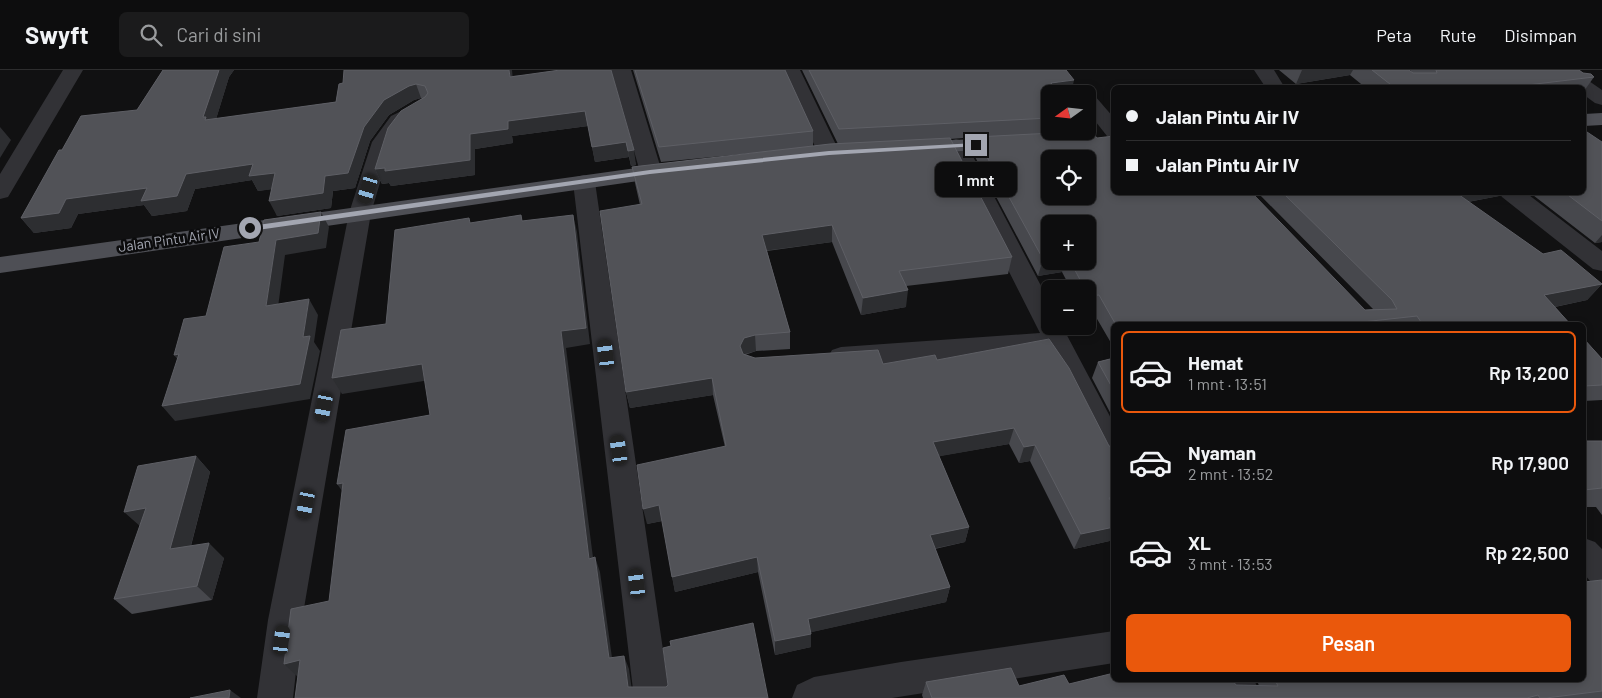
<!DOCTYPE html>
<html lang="id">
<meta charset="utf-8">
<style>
:root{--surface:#0d0d0e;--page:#1b1b1c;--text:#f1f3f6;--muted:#9a9c9e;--line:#2d2d2e;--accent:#ea580c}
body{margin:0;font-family:Barlow,sans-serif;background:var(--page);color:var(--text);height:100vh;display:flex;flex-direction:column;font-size:19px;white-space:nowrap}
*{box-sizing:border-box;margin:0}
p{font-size:16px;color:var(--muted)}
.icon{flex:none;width:28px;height:28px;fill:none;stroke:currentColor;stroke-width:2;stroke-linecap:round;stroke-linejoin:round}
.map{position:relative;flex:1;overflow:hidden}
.sheet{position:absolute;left:1111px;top:252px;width:475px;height:360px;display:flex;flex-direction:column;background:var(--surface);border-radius:8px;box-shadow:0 2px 8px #0003,0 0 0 1px var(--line)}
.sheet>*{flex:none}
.banner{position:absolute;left:1111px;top:15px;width:475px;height:110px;border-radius:8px;box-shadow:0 2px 8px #0003,0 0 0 1px var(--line);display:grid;align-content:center;height:110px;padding:0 15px;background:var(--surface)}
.needle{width:32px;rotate:255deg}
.tools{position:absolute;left:1041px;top:15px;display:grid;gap:10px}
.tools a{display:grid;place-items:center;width:55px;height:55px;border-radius:8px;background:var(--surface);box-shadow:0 2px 8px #0003,0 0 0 1px var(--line);font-size:25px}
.end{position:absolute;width:22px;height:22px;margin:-11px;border:6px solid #a3a6b1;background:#111;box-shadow:0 0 0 2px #111}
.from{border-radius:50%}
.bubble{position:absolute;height:35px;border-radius:8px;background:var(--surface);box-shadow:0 2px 8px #0003,0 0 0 1px var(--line);font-size:16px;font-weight:600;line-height:35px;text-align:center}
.car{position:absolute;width:15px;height:30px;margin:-15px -8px;border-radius:6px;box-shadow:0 0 4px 1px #0007;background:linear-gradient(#222 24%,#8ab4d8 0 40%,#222 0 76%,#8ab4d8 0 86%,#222 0)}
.banner b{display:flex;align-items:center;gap:18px;height:48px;font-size:19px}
.banner b+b{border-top:1px solid var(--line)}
.banner i{width:12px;height:12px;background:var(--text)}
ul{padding:9px 0 0;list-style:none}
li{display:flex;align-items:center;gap:15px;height:82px;margin:0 10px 8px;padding:0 5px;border:2px solid transparent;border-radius:8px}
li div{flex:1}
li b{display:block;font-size:19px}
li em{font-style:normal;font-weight:600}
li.active{border-color:var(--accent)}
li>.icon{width:45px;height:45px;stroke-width:1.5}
.primary-button{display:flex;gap:10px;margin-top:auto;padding:10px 15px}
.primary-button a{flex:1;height:58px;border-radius:8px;background:var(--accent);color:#fff;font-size:20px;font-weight:600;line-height:58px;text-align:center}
header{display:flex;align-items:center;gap:30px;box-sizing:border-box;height:70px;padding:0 25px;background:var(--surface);border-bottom:1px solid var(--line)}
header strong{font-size:24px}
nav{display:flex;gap:28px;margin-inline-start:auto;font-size:18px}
.search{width:350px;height:45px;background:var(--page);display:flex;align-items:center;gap:12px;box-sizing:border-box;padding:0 18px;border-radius:8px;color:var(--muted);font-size:19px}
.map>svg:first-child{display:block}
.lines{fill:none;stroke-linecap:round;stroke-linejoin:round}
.minor{fill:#323236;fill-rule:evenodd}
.major{fill:#4e4f55;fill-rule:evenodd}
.wall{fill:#47484d;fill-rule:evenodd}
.shaded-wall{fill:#2d2e31}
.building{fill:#515257;stroke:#5e5f65;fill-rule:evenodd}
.route{fill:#a3a6b1}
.labels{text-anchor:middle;stroke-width:5;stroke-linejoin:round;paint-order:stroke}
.street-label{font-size:14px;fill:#a3a6b1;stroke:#0c0c0d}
</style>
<header>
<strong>Swyft</strong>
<div class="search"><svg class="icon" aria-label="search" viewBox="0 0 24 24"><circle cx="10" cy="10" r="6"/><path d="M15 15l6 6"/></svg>Cari di sini</div>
<nav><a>Peta</a><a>Rute</a><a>Disimpan</a></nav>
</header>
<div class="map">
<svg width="1602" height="628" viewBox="0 0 1602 628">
<rect width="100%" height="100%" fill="#111112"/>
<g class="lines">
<!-- minor -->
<path class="minor" d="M63,0H83L11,122L8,127L0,129V104Z
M611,0H631L662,102L659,107L651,109L643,107L640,102Z
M780,0H800L840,83L837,88L829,89L821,88L818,83Z
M1254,0H1274L1285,18H1266Z
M1550,0H1573L1602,20V35L1595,33L1584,25V18H1573Z
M1088,24L1095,26L1114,48V68L1107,66L1088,42Z
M410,37L417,39L420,43L417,47L405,54L392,72L371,143L302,550L293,628H257L268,550L349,143L372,72L391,46Z
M956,69L963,71L967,75L1050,233V256H1062L1114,354V395L1104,391L1049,282L841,297L832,294L828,287L832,280L841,277L1040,263L945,75L949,71Z
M584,105L592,107L595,112L670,628H634L573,112L576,107Z
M1499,122H1525L1602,181V201L1593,199L1502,127Z
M1584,468L1595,472L1602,479V516L1590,511L1584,504Z
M1114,561V593L892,628H792L797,615L814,607L901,592Z
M1216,610H1254L1263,628H1225Z"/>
<!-- major -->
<path class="major" d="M1602,43V55L1584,56V44Z
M1013,67L1020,69L1023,73L1020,77L916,84L909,82L905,78L909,74L916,72Z
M672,93L680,95L683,100L680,105L0,203V187Z"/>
</g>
<!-- wall -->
<path class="wall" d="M163,0H234L229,7L216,49L336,32L339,14L512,6L611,0L636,95L631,96L629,87L595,92L588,56L512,66L513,73L475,79V105L391,116L389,113L382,114L375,99L422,28H421L414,30L389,45L370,71L355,118L333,121L331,138L277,146L271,119L258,121L252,110L195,119L187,141L152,146L144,135L78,144L71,158L34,163L21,148L62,80L137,40Z
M633,0H785L813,61V76L838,74L802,0H1066L1050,24V61H1075L1097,68L1365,240L1373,239L1257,122H1502L1499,126L1468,132L1543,184L1602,214L1587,230L1555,237L1571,255H1114V278L1093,242L1088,243V219H1071L1062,202L1038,206L973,83L976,67L950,69L1012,187L1008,204L906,216V237L861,245L832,172L767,181L790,262V279L756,281L745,285L755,288L883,294L937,290L1114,378V470L1074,479L1030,391L1019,393L1009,374L939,386L969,457L965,472L935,479L950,517L946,532L811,562V577L775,585L758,502L675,522L662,451L647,454L725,377L713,325L630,338L626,322L640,135L635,113L632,97L775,81L661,92ZM1088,154V191H1050Z
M1279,0H1409L1413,3L1410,0H1579L1583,3L1594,7L1584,21V18H1366L1350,5L1296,14Z
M1602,72V172L1595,173L1529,122H1584Z
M1584,269L1602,289V330L1584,331Z
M1114,288V350L1092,308L1098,292Z
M1584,371H1602V445L1596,437H1586L1584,434Z
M196,386L210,402L191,476L224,488L212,530L132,544L114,529Z
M1602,510V628H923L922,625L926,612L1019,616L1069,614L1259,616L1258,613L1261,610H1584Z"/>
<!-- shaded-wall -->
<path class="shaded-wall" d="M219,0H234L229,7L213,59V65L203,47Z
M509,0H512L514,21L510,7Z
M1302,0H1353L1350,5L1296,14Z
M1074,10L1071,24H1050L1051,13Z
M416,14L421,28L414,30L389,45L370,71L355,118L333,121L331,138L277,146L269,131L325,106L384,30L409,16Z
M585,41L588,56L512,66L513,73L475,79V105L391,116L389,113L382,114L375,99L470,64L508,51Z
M0,57L11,70L0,88Z
M626,72L629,87L595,92L592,77Z
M634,80L636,95L631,96L628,81Z
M253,94L275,103L283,118L258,121L252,110L195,119L187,141L152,146L144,135L78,144L71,158L34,163L21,148L66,129L147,118L186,104Z
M1451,122H1502L1499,126L1441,137Z
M321,142L329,157L326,178L285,185L276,252L266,236L276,170Z
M573,145L577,162L590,274L566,278L595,503L589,489L561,261Z
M832,155V172L763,181L762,165Z
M1602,165V172L1595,173Z
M1050,188V191H1066L1062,202L1038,206L1043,189Z
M1602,214L1587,230L1530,242L1544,225Z
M908,220L906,237L861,245L863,228Z
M309,229L318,245L314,272L320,281L310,329L175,351L162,336L303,267Z
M755,265L756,281L745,284L741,292L740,276L744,268Z
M179,284L186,300L174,285Z
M422,294L430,310L342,324L332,308Z
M712,308L713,325L630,338L626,322Z
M1014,358L1009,374L930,388L933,372Z
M1035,375L1030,391L1019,393L1024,377Z
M196,386L210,402L186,494L170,479Z
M343,413L348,429L337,414Z
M1114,427V441L1109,428Z
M659,435L662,451L647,454L643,439Z
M146,438L141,457L124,442Z
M969,457L965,472L927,480L930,465Z
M1114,457V470L1074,479L1081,464Z
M209,473L224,488L212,530L197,516Z
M595,487L600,502L614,602L609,588Z
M757,487L758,502L675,522L672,507Z
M950,517L946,532L808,563V549Z
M811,564V577L775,585V571Z
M624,586L629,599L633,628L628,617Z
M300,590L298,607L284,594Z
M230,620L241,628H229Z"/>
<!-- building -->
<path class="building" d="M163,0H219L203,47H206L205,50L336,32L339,14L343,13L344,0H509L510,7L560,0H611L634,80L628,81L626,72L592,77L585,41L508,51V59L470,64V90L385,101V98L375,99L388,58L401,41L425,27L428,23L425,16L416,14L409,16L384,30L364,57L348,103L325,106L323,123L269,131L275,103L249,106L253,94L186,104L177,126L141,131L147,118L66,129L59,143L21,148L59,80H62L81,46L137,40Z
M635,0H785L813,61L659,77Z
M809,0H1066L1074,10L1051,13L1060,24H1050V48L839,59Z
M1372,0H1409L1413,3H1437L1436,0H1579L1583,3L1591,4L1594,7L1519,16L1522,18H1395Z
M1584,60L1602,72V151L1564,122H1584Z
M1091,61L1097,68L1114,66V122H1251L1365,240L1397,239L1392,230L1282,122H1455L1543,184L1561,180L1602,214L1544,225L1571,255H1423L1417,246L1335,255H1116L1099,225L1089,226L1088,223V219H1085L1070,191H1088V154H1050V188L1043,189L976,67ZM1050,89H1088V126H1050Z
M950,68L1012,187L899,201L908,220L863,228L832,155L762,165L790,262L755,265L744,268L740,276L743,284L755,288L878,280L883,294L935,285L937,290L1049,269L1069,298L1109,376L1114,378V401L1110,402L1114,408V427L1109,428L1114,436V457L1081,464L1035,375L1024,377L1014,358L933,372L969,457L930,465L950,517L808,549L811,564L775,571L757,487L672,507L659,435L643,439L637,395L726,376L712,308L626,322L600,141L642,134L632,97L830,74Z
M321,142L318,163L276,170L266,236L309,229L303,267L310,266L300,314L162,336L179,284L174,285L184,249L206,246L224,177L259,172L264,150Z
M521,145L522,151L573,145L586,258L561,261L589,489L595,487L609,588L624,586L628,617H666L668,615L663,578L671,576L670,571L753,553L768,628H295L300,590L284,594L291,539L329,531L343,413L337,414L346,360L430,345L422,294L332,308L341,260L386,254L395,160L469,148L470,153Z
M1584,269L1602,289V315L1584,316Z
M1114,288V321L1098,292Z
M1584,371H1602V418L1584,420V395H1586L1584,393Z
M196,386L170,479L209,473L197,516L114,529L146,438L124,442L138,396Z
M1602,510V621L1546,628H1540L1538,625L1527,628H932L926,612L1011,598L1019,616L1064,605L1069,614L1114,603V610H1231V611H1233L1236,615L1278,616L1275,610H1584V512Z
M230,620L229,628H190Z"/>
<!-- route -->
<path class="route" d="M976,73L978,76L829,85L650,104L250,161L246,158L250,156L650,100L829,81Z"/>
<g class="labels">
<!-- street labels -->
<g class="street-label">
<text transform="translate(169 170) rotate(-8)" y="5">Jalan Pintu Air IV</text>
</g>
</g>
</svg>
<div class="tools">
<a><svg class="needle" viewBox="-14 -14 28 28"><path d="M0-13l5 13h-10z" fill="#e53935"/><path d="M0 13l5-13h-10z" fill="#9a9c9e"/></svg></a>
<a><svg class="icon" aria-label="locate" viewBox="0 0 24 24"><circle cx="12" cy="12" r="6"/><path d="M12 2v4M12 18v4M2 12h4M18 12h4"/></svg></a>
<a>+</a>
<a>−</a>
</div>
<i class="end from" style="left:250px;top:158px"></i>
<i class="end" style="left:976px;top:75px"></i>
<div class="bubble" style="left:935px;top:92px;width:82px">1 mnt</div>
<i class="car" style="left:368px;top:119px;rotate:197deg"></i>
<i class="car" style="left:606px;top:284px;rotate:353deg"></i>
<i class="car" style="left:324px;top:337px;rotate:191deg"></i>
<i class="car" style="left:619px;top:380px;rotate:352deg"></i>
<i class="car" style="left:306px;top:434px;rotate:191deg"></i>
<i class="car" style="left:637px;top:513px;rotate:353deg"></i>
<i class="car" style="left:282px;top:570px;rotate:7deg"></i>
<div class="banner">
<b><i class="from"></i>Jalan Pintu Air IV</b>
<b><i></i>Jalan Pintu Air IV</b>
</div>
<section class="sheet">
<ul>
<li class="active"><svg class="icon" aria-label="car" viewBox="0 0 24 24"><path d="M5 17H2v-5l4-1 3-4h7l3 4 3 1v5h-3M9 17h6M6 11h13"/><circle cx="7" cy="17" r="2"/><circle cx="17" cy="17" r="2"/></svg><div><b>Hemat</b><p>1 mnt · 13:51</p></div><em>Rp 13,200</em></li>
<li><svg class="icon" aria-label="car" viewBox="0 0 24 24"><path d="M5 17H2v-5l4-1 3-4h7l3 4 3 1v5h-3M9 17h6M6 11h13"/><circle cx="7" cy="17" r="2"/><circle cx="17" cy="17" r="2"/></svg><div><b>Nyaman</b><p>2 mnt · 13:52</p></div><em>Rp 17,900</em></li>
<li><svg class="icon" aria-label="car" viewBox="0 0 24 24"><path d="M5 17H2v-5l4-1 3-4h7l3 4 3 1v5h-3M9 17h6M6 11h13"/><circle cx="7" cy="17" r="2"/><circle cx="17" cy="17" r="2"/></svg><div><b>XL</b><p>3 mnt · 13:53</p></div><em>Rp 22,500</em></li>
</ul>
<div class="primary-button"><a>Pesan</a></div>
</section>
</div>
